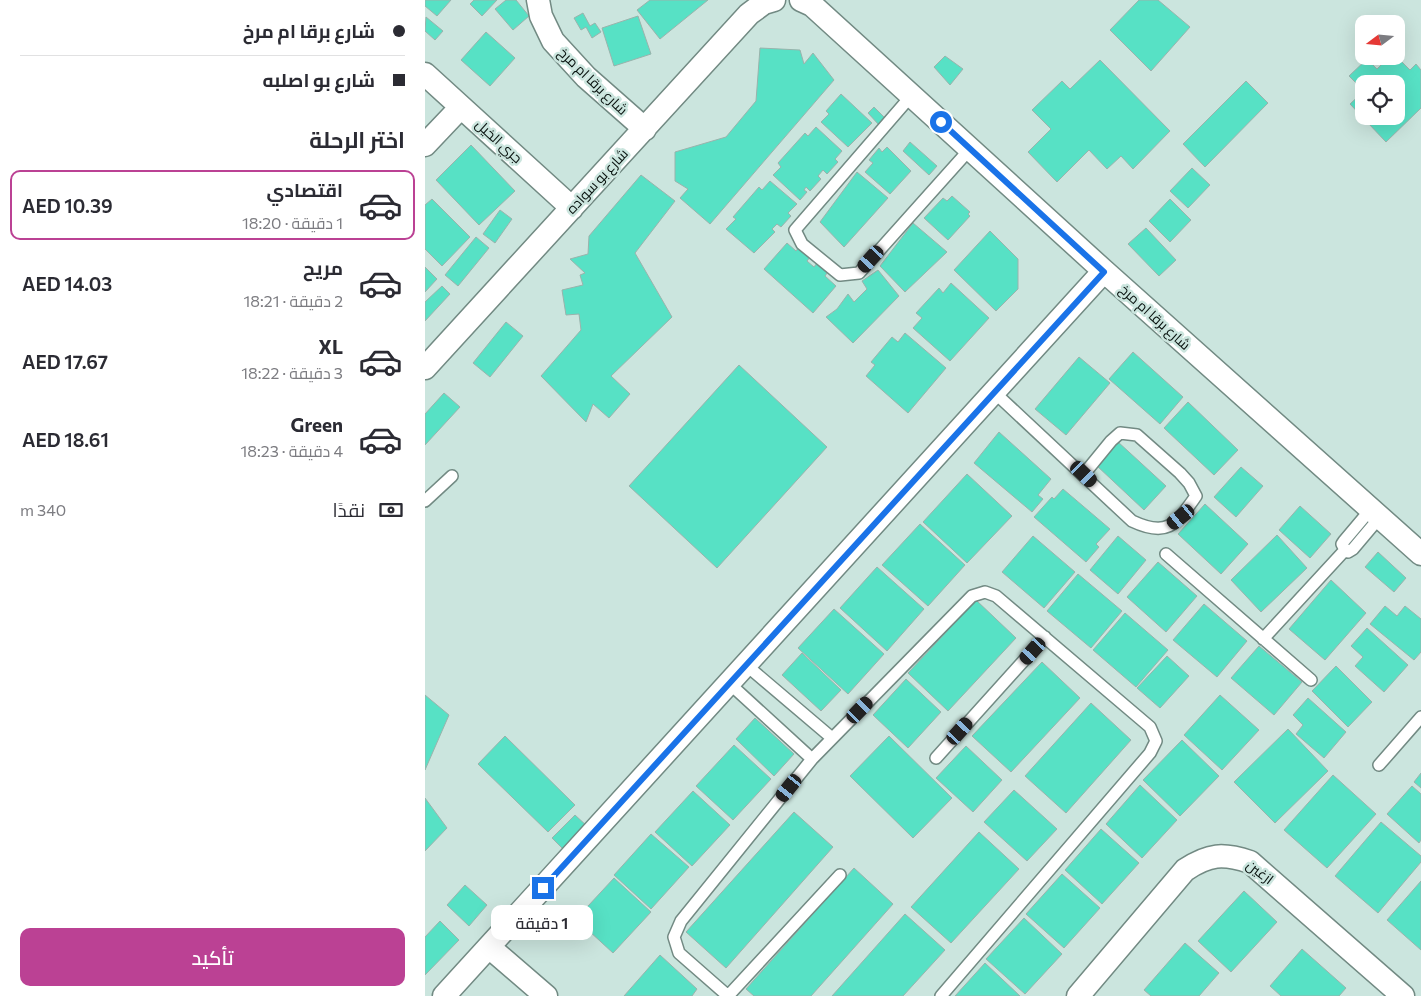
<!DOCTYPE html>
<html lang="ar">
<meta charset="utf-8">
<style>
:root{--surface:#fff;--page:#f7f7f7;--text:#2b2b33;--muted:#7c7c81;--line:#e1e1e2;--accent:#bb4194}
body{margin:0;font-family:Commissioner,Cairo,sans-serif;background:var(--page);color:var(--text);direction:rtl;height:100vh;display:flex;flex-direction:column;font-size:19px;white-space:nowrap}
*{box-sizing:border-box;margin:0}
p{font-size:16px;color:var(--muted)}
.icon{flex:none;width:28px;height:28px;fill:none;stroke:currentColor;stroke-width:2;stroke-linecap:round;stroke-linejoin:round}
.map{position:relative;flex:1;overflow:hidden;direction:ltr}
.sheet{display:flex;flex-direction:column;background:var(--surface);width:425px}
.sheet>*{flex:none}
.guide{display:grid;align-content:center;height:110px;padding:0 20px;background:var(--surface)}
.needle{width:32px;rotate:254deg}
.buttons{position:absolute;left:930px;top:15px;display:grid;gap:10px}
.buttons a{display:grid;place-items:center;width:50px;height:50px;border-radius:10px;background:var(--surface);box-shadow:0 5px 20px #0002;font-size:25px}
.end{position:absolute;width:22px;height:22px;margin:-11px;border:6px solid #1a73e8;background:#fff;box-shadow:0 0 0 2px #fff}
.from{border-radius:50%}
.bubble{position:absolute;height:35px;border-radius:10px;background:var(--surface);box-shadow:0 5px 20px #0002;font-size:16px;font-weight:600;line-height:35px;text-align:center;direction:rtl}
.car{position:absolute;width:15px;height:30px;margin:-15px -8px;border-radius:6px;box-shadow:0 0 4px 1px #0007;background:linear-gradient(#222 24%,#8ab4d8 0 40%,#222 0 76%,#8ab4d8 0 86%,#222 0)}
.guide b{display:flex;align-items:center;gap:18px;height:48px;font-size:19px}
.guide b+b{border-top:1px solid var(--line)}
.guide i{width:12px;height:12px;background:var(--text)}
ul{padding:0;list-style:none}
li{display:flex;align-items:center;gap:15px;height:70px;margin:0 10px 8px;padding:0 10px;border:2px solid transparent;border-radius:10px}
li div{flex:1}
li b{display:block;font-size:19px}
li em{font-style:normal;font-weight:600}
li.selected{border-color:var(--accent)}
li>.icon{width:45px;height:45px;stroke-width:1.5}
h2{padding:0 20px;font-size:22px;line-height:60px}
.pay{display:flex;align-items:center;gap:12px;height:55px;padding:0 20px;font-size:19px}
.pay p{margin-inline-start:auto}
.primary-button{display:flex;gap:10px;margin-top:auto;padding:10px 20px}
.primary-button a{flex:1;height:58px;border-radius:10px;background:var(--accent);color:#fff;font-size:20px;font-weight:600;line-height:58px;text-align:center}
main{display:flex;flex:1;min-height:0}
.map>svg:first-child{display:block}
.building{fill:#57e1c5;stroke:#9ab3ac}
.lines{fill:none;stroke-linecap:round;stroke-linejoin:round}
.lane-casing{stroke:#728a83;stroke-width:14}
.street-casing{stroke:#728a83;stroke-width:25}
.lane{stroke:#fff;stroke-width:11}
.street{stroke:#fff;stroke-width:22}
.route{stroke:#1a73e8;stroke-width:6}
.labels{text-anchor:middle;stroke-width:5;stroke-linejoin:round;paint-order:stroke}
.street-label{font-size:14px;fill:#060f0c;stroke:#cbe5de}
</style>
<main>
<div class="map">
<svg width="996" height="996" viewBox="0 0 996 996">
<rect width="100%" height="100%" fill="#cbe5de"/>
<!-- building -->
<path class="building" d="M0,0H26L12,16L0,6Z
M49,0H72L57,16L45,4Z
M81,0H91L104,16L88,30L70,9Z
M225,0H283L235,39L212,10Z
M714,0H733L765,27L726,71L685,30Z
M158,13L165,26L170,23L176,32L167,38L161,27L156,30L149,18Z
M213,16L226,54L189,66L177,28Z
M1,17L18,31L10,40L0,31Z
M61,32L90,58L65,86L36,60Z
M335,48L375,50L379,64L388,53L409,80L285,224L255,198L263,189L250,181V152L301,137L331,101Z
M520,56L538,69L525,85L509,67Z
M965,56H971L985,70L991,64L996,70V108L961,142L925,104L939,91V116H971V84H939V91L924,76L942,59L952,69Z
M675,60L745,131L708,169L696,156L682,169L664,150L632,182L603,152L626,129L607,110L637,81L645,89Z
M821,81L843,103L780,167L758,144Z
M416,94L447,123L423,147L396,122L404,114L401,111Z
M449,107L461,119L454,125L443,113Z
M391,127L417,151L410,159L413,162L402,174L398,170L393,176L396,179L385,191L381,187L379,190L382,192L375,200L348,175L356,167L353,163L380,133L383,136Z
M485,142L512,166L504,175L478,151Z
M46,145L90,191L54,225L11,180Z
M462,147L486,171L465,194L440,172L448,163L444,160L454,148L457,152Z
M767,168L785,185L763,208L745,191Z
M432,172L463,198L419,247L395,222Z
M216,175L250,201L210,253L247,317L186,376L205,394L184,418L168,404L161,422L116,376L156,330L154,314L141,315L137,290L158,285L155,275L160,273L145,259L163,254L164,236Z
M345,181L372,204L363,213L366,216L356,227L352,224L347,229L350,232L329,253L301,229L311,219L308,217L334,187L337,190Z
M527,196L545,212L543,214L545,216L523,240L499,218L518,198L522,201Z
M7,199L45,237L17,266L0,249V205Z
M745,199L766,220L745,242L724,221Z
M75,210L87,219L70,243L58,234Z
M488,223L522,252L480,292L455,266Z
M721,228L751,260L734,276L703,244Z
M565,231L593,259V289L571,311L529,270Z
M51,237L64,248L33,286L20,275Z
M362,243L371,251L374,247L385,257L382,261L389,267L392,263L402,273L400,276L411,286L388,313L339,269Z
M0,267L12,279L0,292Z
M453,270L474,296L428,343L401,317L412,309L423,294L429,302L442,289L437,281Z
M526,283L564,318L525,361L488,328L497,318L491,313L514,288L518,293Z
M17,286L25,294L0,321V302Z
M81,322L98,336L65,377L48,363Z
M480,333L521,368L483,413L441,376L450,365L446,362L467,337L473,342Z
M708,352L758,397L735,424L684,379Z
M654,357L685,383L641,435L610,409Z
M314,365L402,447L292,568L204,486Z
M19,393L35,407L0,445V414Z
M763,402L813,450L789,475L739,428Z
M574,432L626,479L613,495L618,499L607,512L549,463Z
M692,441L741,486L719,510L671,465Z
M816,467L838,486L811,517L789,497Z
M542,474L587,516L542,563L498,522Z
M638,489L685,529L671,544L674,547L661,562L609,517L627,497L629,499Z
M780,504L823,544L796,574L753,534Z
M875,506L906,534L885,558L854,530Z
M495,524L540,565L503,606L457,565Z
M852,535L882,568L836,612L806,580Z
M608,536L650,572L619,608L577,572Z
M693,536L721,560L693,594L665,570Z
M953,552L981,578L969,592L940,567Z
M733,562L772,596L741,632L702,597Z
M452,567L499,609L462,651L415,608Z
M653,574L697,611L666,648L622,611Z
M906,580L941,613L900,660L864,629Z
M551,600L591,638L523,711L483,673Z
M779,604L822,641L792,677L748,640Z
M960,606L972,616L980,606L996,619V652L989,660L945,624Z
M409,609L459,654L423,694L373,648Z
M700,613L743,650L711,687L668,650Z
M942,628L983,665L959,692L930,666L938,657L926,646Z
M834,646L877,682L849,715L806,678Z
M377,653L416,690L396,711L357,675Z
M742,656L764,676L735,708L712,688Z
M617,662L655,698L586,772L547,736Z
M911,666L947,702L923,727L887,691Z
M481,679L516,712L483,748L448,715Z
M0,695L24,715L0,770Z
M795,695L834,730L797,770L759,735Z
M883,698L921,732L899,758L871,734L878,725L868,715Z
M666,703L706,740L641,813L600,776Z
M330,718L369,754L349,776L311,739Z
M863,729L903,771L850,823L809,782Z
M80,736L150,805L123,832L53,764Z
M464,736L527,798L488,838L425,776Z
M757,740L794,776L755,816L718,780Z
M309,745L346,779L308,820L271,786Z
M541,746L577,780L548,812L511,778Z
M996,773V788L989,782Z
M908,775L951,814L902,868L859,830Z
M715,785L752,820L717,858L681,824Z
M987,786L996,794V840L994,843L962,814Z
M589,790L632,829L602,861L559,822Z
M268,791L305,825L267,866L230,832Z
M0,798L22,828L0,851Z
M369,812L408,847L301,968L261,932Z
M150,815L163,827L139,850L127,838Z
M956,822L996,856V862L953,913L910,876Z
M676,829L714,863L677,904L640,870Z
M554,832L594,869L526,943L486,907Z
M226,834L264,867L226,909L189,875Z
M429,868L468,904L386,996H329L321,989Z
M637,874L675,908L639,948L601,914Z
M189,878L226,912L188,953L151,919Z
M996,881V950L962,920Z
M40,885L62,905L44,926L22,905Z
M819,891L852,922L806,972L773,941Z
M480,914L520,950L478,996H407Z
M599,918L637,954L600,994L561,959Z
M15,921L34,940L0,975V937Z
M760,943L794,973L774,996H726L719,990Z
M877,949L921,988L914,996H856L845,986Z
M235,955L272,989L267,996H199Z
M560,963L595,996H530Z"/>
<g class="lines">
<!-- lane casing -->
<g class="lane-casing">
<path id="lane" d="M486,96L370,230L377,244L415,275L434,273L545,149
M569,392L707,521C743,538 751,524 771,496L764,483L755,473L712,435L695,433L686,441L659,474
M0,501L27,476
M920,550L917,544L919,541L946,509
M741,554L886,680
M838,639L920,550L923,552L928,549L955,517
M321,665L407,738
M305,684L387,759
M511,758L620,637
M954,765L996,717
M415,875L303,996L254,953L249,937L256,921L387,759L547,596L560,592L571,596L725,727L731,741L725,753L516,996"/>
</g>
<!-- street casing -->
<g class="street-casing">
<path id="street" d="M113,0L116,16L128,41L161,77L220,129
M376,0L387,5L679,271L996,554
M0,74L147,208
M0,145L36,107
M0,368L324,14L339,3L349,0
M64,947L121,996
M19,996L679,271
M653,996L760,870C784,854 798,853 825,862L978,996"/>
</g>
<!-- lane -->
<use href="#lane" class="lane"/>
<!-- street -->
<use href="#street" class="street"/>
</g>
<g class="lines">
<!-- route -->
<path class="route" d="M118,888L679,272L516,122"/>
</g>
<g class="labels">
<!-- street labels -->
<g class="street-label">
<text transform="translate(168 81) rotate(44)" y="5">شارع برقا ام مرخ</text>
<text transform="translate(74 141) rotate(42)" y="5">جري الخيل</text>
<text transform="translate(172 181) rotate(-47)" y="5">شارع بو سواده</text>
<text transform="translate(730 317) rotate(42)" y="5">شارع برقا ام مرخ</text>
<text transform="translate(835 872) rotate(37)" y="5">ازغين</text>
</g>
</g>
</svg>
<div class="buttons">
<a><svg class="needle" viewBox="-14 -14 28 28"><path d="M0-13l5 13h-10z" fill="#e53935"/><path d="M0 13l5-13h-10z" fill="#7c7c81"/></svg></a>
<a><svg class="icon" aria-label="locate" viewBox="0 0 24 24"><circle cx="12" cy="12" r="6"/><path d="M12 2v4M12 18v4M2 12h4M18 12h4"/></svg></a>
</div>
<i class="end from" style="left:516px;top:122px"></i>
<i class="end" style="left:118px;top:888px"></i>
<div class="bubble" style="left:66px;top:905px;width:102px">1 دقيقة</div>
<i class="car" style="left:446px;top:259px;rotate:222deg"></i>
<i class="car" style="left:659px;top:474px;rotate:134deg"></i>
<i class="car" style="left:756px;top:517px;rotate:231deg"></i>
<i class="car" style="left:608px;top:651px;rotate:222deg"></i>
<i class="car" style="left:435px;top:710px;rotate:44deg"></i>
<i class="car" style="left:535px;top:731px;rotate:42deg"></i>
<i class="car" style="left:364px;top:788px;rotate:219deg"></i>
</div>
<section class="sheet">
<div class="guide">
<b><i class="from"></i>شارع برقا ام مرخ</b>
<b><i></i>شارع بو اصلبه</b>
</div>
<h2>اختر الرحلة</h2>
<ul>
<li class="selected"><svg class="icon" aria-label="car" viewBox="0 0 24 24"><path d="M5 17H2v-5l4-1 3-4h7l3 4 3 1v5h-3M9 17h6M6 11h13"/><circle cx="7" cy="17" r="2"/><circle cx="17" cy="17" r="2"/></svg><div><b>اقتصادي</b><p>1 دقيقة · 18:20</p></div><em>AED 10.39</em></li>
<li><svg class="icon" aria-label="car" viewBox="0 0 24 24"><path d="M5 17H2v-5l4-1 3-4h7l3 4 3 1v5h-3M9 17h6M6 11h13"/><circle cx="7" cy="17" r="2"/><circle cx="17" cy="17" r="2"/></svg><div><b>مريح</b><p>2 دقيقة · 18:21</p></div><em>AED 14.03</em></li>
<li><svg class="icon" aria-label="car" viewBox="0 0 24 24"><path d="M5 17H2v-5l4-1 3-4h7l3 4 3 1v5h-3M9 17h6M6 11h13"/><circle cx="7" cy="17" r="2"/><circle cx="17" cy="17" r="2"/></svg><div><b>XL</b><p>3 دقيقة · 18:22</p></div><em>AED 17.67</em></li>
<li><svg class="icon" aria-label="car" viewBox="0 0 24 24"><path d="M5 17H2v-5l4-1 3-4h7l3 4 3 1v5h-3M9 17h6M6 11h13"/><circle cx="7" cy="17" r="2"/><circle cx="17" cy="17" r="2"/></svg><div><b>Green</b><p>4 دقيقة · 18:23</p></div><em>AED 18.61</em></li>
</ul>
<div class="pay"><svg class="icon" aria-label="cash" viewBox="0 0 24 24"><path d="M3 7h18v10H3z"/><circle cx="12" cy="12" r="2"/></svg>نقدًا<p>340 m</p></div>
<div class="primary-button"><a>تأكيد</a></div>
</section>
</main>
